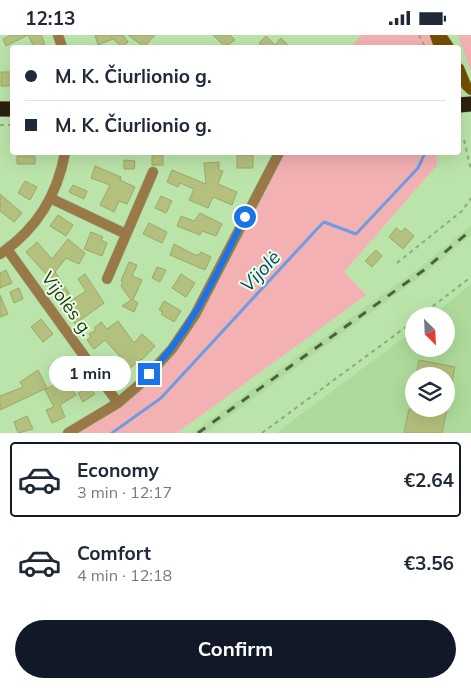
<!DOCTYPE html>
<meta charset="utf-8">
<style>
:root{--surface:#fff;--page:#f6f6f7;--text:#1f2937;--muted:#747a83;--line:#e0e1e3;--accent:#111827}
body{margin:0;font-family:Mulish,sans-serif;background:var(--page);color:var(--text);height:100vh;display:flex;flex-direction:column;font-size:19px;white-space:nowrap}
*{box-sizing:border-box;margin:0}
p{font-size:16px;color:var(--muted)}
.icon{flex:none;width:28px;height:28px;fill:none;stroke:currentColor;stroke-width:2;stroke-linecap:round;stroke-linejoin:round}
.map{position:relative;height:398px;overflow:hidden}
.details{display:flex;flex-direction:column;background:var(--surface);flex:1}
.details>*{flex:none}
.banner{position:absolute;left:10px;top:10px;width:451px;height:110px;border-radius:5px;box-shadow:0 5px 20px #0002;display:grid;align-content:center;height:110px;padding:0 15px;background:var(--surface)}
.needle{width:32px;rotate:156deg}
.buttons{position:absolute;left:405px;top:272px;display:grid;gap:10px}
.buttons a{display:grid;place-items:center;width:50px;height:50px;border-radius:50%;background:var(--surface);box-shadow:0 5px 20px #0002;font-size:25px}
.end{position:absolute;width:22px;height:22px;margin:-11px;border:6px solid #1a73e8;background:#fff;box-shadow:0 0 0 2px #fff}
.from{border-radius:50%}
.bubble{position:absolute;height:35px;border-radius:18px;background:var(--surface);box-shadow:0 5px 20px #0002;font-size:16px;font-weight:700;line-height:35px;text-align:center}
.banner b{display:flex;align-items:center;gap:18px;height:48px;font-size:19px}
.banner b+b{border-top:1px solid var(--line)}
.banner i{width:12px;height:12px;background:var(--text)}
ul{padding:9px 0 0;list-style:none}
li{display:flex;align-items:center;gap:15px;height:75px;margin:0 10px 8px;padding:0 5px;border:2px solid transparent;border-radius:5px}
li div{flex:1}
li b{display:block;font-size:19px}
li em{font-style:normal;font-weight:700}
li.active{border-color:var(--accent)}
li>.icon{width:45px;height:45px;stroke-width:1.5}
.button{display:flex;gap:10px;margin-top:auto;padding:10px 15px}
.button a{flex:1;height:58px;border-radius:30px;background:var(--accent);color:#fff;font-size:20px;font-weight:700;line-height:58px;text-align:center}
.status{display:flex;justify-content:space-between;align-items:center;height:35px;padding:0 25px;background:var(--surface);direction:ltr}
.status svg{height:14px;fill:currentColor}
.map>svg:first-child{display:block}
.built{fill:#aedb9b;fill-rule:evenodd}
.green{fill:#f4b1b3}
.lines{fill:none;stroke-linecap:round;stroke-linejoin:round}
.stream{stroke:#6c9de0;stroke-width:3}
.building{fill:#b4c07d;stroke:#9ca866}
.street-casing{stroke:#9cc08d;stroke-width:11}
.secondary-casing{stroke:#9cc08d;stroke-width:11}
.highway-casing{stroke:#9cc08d;stroke-width:16}
.path{stroke:#8aac7d;stroke-width:2;stroke-dasharray:4 4;stroke-linecap:butt}
.street{stroke:#9a7948;stroke-width:10}
.secondary{stroke:#744e02;stroke-width:10}
.highway{stroke:#2d210f;stroke-width:15}
.rail{stroke:#4a6141;stroke-width:3;stroke-dasharray:9 9;stroke-linecap:butt}
.route{stroke:#1a73e8;stroke-width:6}
.labels{text-anchor:middle;stroke-width:4;stroke-linejoin:round;paint-order:stroke}
.street-label{font-size:18px;fill:#1e2e18;stroke:#e9ffe1}
.water-label{font-size:19px;font-style:italic;fill:#0d3e7a;stroke:#e9ffe1}
</style>
<div class="status"><b>12:13</b><svg viewBox="0 0 49 12"><path d="M0 12V9h3v3zM5 12V6h3v6zM10 12V3h3v9zM15 12V0h3v12zM26 1h20v11H26zM47 4h2v5h-2z"/></svg></div>
<div class="map">
<svg width="471" height="398" viewBox="0 0 471 398">
<rect width="100%" height="100%" fill="#bbe4aa"/>
<!-- built -->
<path class="built" d="M471,190V200L427,237L206,398H192L422,231Z
M471,249V398H276L414,295V314H446V281H432ZM414,341H446V374H414Z"/>
<!-- green -->
<path class="green" d="M362,0H430L434,12H350Z
M458,0H471V36Z
M279,118H436L437,130L344,237L366,260L177,398H68L98,381L172,314Z"/>
<g class="lines">
<!-- stream -->
<path class="stream" d="M112,398L161,363L317,194L324,187L356,199L418,133L425,118"/>
</g>
<!-- building -->
<path class="building" d="M11,0H41L45,9L34,12L28,0L6,11L3,4Z
M95,0H123L128,7L122,12L113,4L98,10Z
M128,0H155L144,12Z
M213,0H230L235,5L225,12Z
M266,1L275,10L281,3L290,12H263L259,8Z
M1,37H12V51H1Z
M152,120H163V130H152Z
M237,120H253V133H237Z
M17,121H35V129H17Z
M124,125L135,126L134,134H124Z
M219,127V135L223,136L218,149L237,157L232,170L213,162L208,173L189,165L194,154L180,148L178,152L167,147L172,135L206,149L204,128Z
M95,131L121,142L120,145L135,152L127,169L119,166L114,177L100,170L110,150L91,143Z
M25,146L37,152L30,165L18,158Z
M73,150L87,156L84,164L69,157Z
M0,159L22,178L14,187L0,176Z
M161,161L172,166L166,178L155,173Z
M200,178L222,189L216,201L202,196L200,200L177,191L181,181L194,186Z
M58,180L73,190L66,201L50,191Z
M149,188L167,197L162,208L143,199Z
M396,193L401,197L405,193L414,201L403,214L389,202Z
M91,197L103,202L101,205L107,208L102,221L84,214Z
M68,204L85,218L79,229L66,223L55,237L71,261L68,264L63,259L59,261L51,250L54,248L26,217L37,207L52,224Z
M174,209L195,220H199L201,217L211,222L205,235L170,220Z
M376,215L382,221L372,232L365,226Z
M129,227L137,230L132,241L142,245L133,265L138,268L134,277L122,271L131,265L121,251L123,247L121,246Z
M157,232L166,235L160,247L152,243Z
M6,235L12,248L0,253V238Z
M85,239L104,268L75,289L66,276L72,272L69,267L86,256L78,244Z
M181,239L195,248L186,262L172,253Z
M19,253L23,264L14,268L10,257Z
M0,260L8,279L0,282Z
M164,266L181,276L174,287L161,279L163,277L159,275Z
M41,284L53,299L43,307L31,292Z
M118,286L134,308L142,299L155,311L142,325L141,324L119,343L112,335L123,325L105,305L94,314L87,305L91,302L89,299L96,295L94,293L101,287L107,294Z
M71,323L78,335L65,343L58,332Z
M419,325L455,332L450,358H446V341H416Z
M38,335L47,353L0,375V361L23,352L20,347Z
M65,343L76,360L60,370L65,382L52,388L46,375L54,372L45,355Z
M90,352L95,359L83,367L78,358Z
M409,374H447L442,398H404Z
M27,381L33,394L18,398L14,387Z"/>
<g class="lines">
<!-- street casing -->
<g class="street-casing">
<path id="street" d="M58,0L62,12
M52,164L126,199
M7,214L118,368
M0,219C37,194 57,161 65,118
M107,244L153,137
M68,398L118,368L140,349L172,314L195,280L279,118"/>
</g>
<!-- secondary casing -->
<g class="secondary-casing">
<path id="secondary" d="M435,0L439,12
M441,0L449,12
M459,33L466,50L471,55"/>
</g>
<!-- highway casing -->
<g class="highway-casing">
<path id="highway" d="M459,70L471,69
M0,74H12"/>
</g>
<!-- path -->
<path class="path" d="M419,0L425,12
M0,90H12
M464,105L471,135
M397,228L462,176L471,163
M420,281L471,242
M262,398L414,286"/>
<!-- street -->
<use href="#street" class="street"/>
<!-- secondary -->
<use href="#secondary" class="secondary"/>
<!-- highway -->
<use href="#highway" class="highway"/>
<!-- rail -->
<path class="rail" d="M198,398L424,235L471,195"/>
</g>
<g class="lines">
<!-- route -->
<path class="route" d="M149,339C193,294 217,237 245,182"/>
</g>
<g class="labels">
<!-- street labels -->
<g class="street-label">
<text transform="translate(67 269) rotate(54)" y="6">Vijolės g.</text>
</g>
<!-- water labels -->
<g class="water-label">
<text transform="translate(260 236) rotate(-47)" y="7">Vijolė</text>
</g>
</g>
</svg>
<div class="buttons">
<a><svg class="needle" viewBox="-14 -14 28 28"><path d="M0-13l5 13h-10z" fill="#e53935"/><path d="M0 13l5-13h-10z" fill="#747a83"/></svg></a>
<a><svg class="icon" aria-label="layers" viewBox="0 0 24 24"><path d="M12 4l9 5-9 5-9-5zM3 14l9 5 9-5"/></svg></a>
</div>
<i class="end from" style="left:245px;top:182px"></i>
<i class="end" style="left:149px;top:339px"></i>
<div class="bubble" style="left:49px;top:321px;width:82px">1 min</div>
<div class="banner">
<b><i class="from"></i>M. K. Čiurlionio g.</b>
<b><i></i>M. K. Čiurlionio g.</b>
</div>
</div>
<section class="details">
<ul>
<li class="active"><svg class="icon" aria-label="car" viewBox="0 0 24 24"><path d="M5 17H2v-5l4-1 3-4h7l3 4 3 1v5h-3M9 17h6M6 11h13"/><circle cx="7" cy="17" r="2"/><circle cx="17" cy="17" r="2"/></svg><div><b>Economy</b><p>3 min · 12:17</p></div><em>€2.64</em></li>
<li><svg class="icon" aria-label="car" viewBox="0 0 24 24"><path d="M5 17H2v-5l4-1 3-4h7l3 4 3 1v5h-3M9 17h6M6 11h13"/><circle cx="7" cy="17" r="2"/><circle cx="17" cy="17" r="2"/></svg><div><b>Comfort</b><p>4 min · 12:18</p></div><em>€3.56</em></li>
</ul>
<div class="button"><a>Confirm</a></div>
</section>
